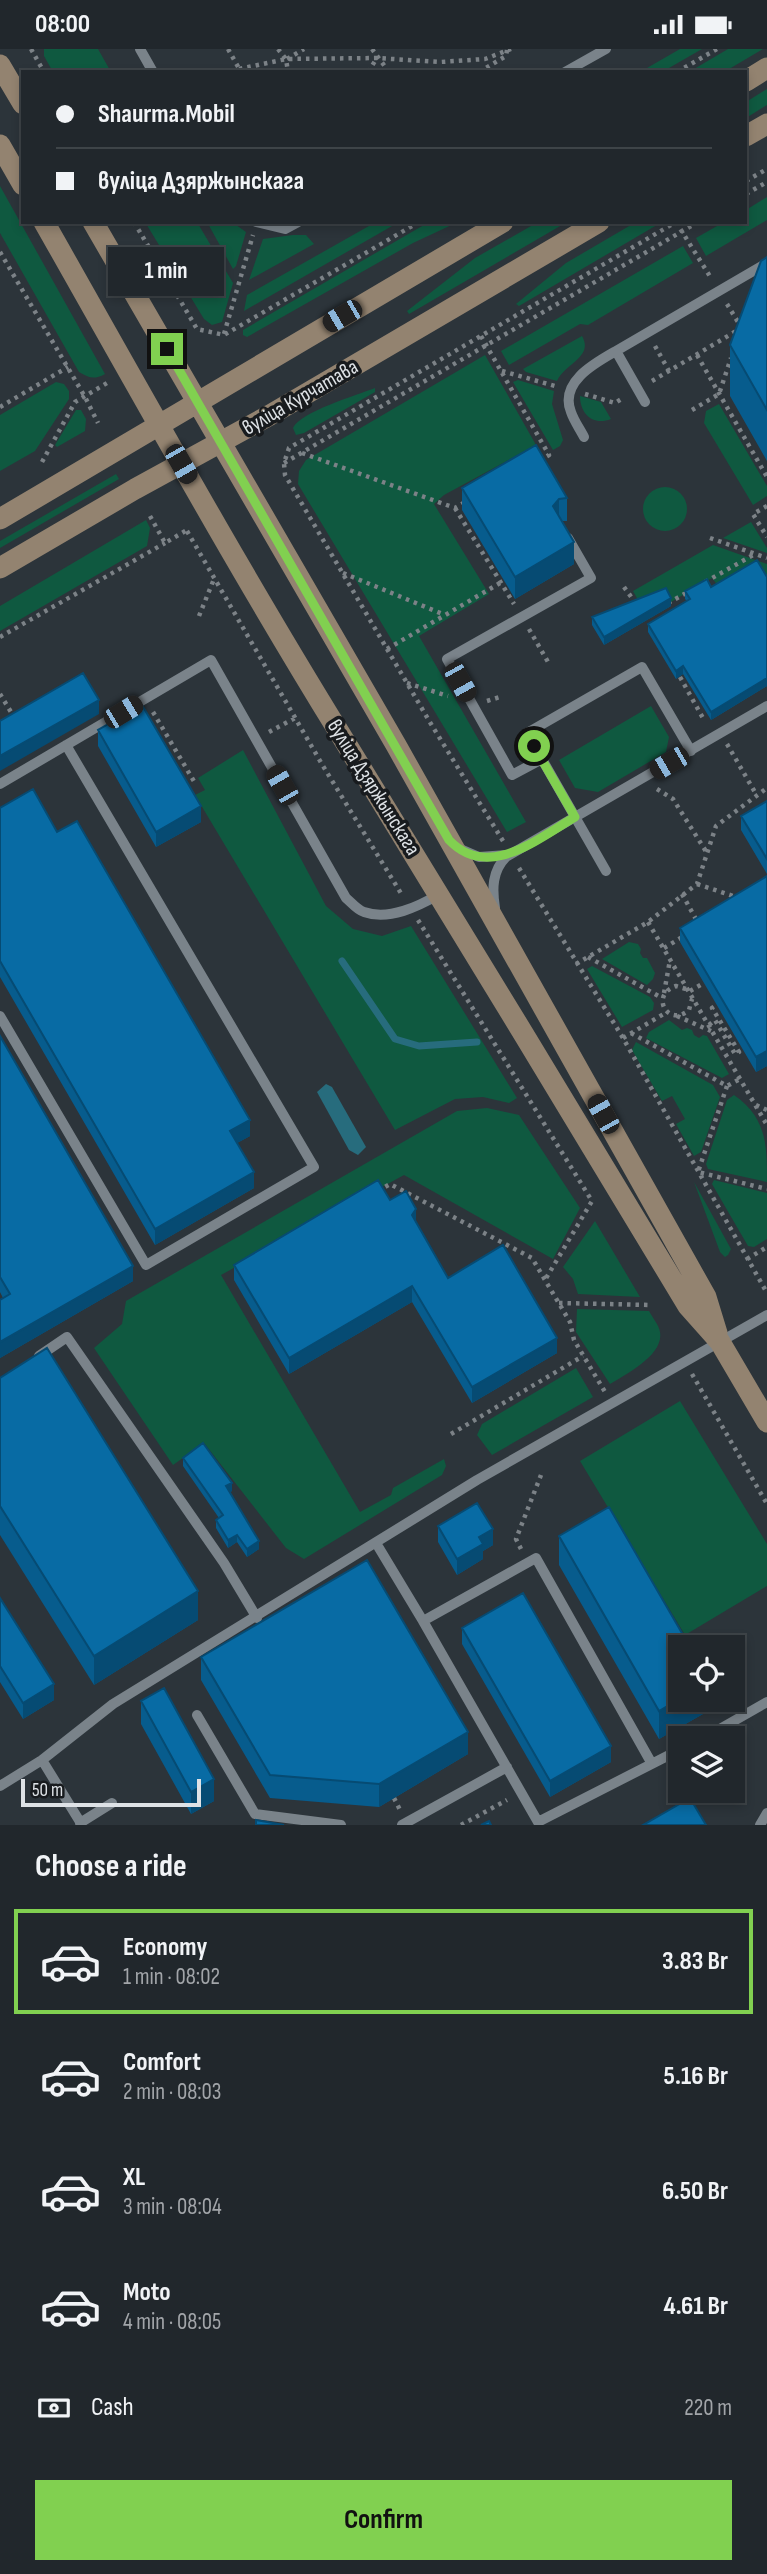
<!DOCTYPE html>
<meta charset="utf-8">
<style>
:root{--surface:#21272c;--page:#2d3338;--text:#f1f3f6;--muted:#a2a5a9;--line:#3e4448;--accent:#81d050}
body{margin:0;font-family:"Sofia Sans Condensed",sans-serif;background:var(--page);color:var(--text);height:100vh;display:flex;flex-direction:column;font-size:26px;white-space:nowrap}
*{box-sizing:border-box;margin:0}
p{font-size:23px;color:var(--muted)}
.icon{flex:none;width:38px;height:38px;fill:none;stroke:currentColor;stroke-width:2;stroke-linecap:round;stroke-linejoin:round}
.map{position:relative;height:1776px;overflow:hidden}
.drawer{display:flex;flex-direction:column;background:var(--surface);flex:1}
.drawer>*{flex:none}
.top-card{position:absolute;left:21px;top:21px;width:726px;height:154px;border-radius:0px;box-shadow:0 4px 10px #0003,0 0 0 2px var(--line);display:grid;align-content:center;height:154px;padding:0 35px;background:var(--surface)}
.controls{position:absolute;left:668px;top:1586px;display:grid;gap:14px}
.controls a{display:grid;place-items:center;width:77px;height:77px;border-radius:0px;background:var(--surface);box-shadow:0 4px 10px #0003,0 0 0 2px var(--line);font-size:35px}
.scale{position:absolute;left:21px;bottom:18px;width:180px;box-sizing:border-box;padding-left:7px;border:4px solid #dee2e6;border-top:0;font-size:19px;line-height:24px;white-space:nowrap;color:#dee2e6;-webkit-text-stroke:5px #181b1e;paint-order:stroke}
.end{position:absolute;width:32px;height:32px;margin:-16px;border:9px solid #81d050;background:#111;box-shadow:0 0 0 4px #111}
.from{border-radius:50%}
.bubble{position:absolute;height:49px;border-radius:0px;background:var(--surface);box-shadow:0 4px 10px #0003,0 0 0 2px var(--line);font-size:23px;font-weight:700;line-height:49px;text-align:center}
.car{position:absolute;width:21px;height:42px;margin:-21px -10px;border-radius:9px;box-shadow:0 0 5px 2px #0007;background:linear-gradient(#222 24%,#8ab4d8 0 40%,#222 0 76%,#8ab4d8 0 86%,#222 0)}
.top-card b{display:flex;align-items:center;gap:24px;height:66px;font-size:26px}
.top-card b+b{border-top:2px solid var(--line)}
.top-card i{width:18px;height:18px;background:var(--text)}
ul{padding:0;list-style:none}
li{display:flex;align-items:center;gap:21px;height:105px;margin:0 14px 10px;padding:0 21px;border:4px solid transparent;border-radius:0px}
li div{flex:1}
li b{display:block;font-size:26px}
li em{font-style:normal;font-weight:700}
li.on{border-color:var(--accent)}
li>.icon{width:63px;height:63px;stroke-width:1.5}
h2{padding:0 35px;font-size:32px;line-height:84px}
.pay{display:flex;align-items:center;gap:18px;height:77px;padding:0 35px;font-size:26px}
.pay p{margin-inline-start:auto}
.action{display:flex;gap:14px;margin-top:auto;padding:14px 35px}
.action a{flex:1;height:80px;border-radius:0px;background:var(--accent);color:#111;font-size:28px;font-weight:700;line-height:80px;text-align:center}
.status{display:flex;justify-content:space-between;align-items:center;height:49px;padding:0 35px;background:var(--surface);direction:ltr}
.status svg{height:19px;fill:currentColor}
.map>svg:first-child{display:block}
.green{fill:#0f5940}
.water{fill:#276c7d}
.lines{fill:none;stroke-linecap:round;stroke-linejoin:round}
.stream{stroke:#276c7d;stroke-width:7}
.path{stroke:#7c8287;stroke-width:4.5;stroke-dasharray:3.5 5;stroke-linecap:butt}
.lane{stroke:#7a838a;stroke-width:10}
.secondary{stroke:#938370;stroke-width:21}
.wall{fill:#075c8d}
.shaded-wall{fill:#064b73}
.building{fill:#086ba4;stroke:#064b73;stroke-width:2}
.route{stroke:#81d050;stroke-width:9}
.labels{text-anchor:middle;stroke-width:7;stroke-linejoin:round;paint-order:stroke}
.street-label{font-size:21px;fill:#dee2e6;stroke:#181b1e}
</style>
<div class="status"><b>08:00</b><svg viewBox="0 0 49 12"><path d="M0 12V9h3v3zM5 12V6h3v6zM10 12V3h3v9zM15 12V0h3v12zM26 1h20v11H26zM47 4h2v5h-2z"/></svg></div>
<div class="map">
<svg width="767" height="1776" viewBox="0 0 767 1776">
<rect width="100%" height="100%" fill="#2c343a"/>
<!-- green -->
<path class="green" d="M44,0H98L111,23H53L44,7Z
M680,0H702L662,23H640Z
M728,0H763L724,23H689Z
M767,40V56L746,69V53Z
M0,137L105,325C94,331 89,329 79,323L0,184Z
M767,148V171L706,207L696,189L724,173H746V161Z
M145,173H197L233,234L222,273L212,276L204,270Z
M207,173H232L246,183L236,217L233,220Z
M376,173H399L244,262L247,246Z
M429,173H458L413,194L247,288L243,286V281Z
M538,173H567L409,265L407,262L475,209Z
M636,173H662L519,257L516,255L566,214Z
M293,186H306L314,195L249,231L263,190Z
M683,197L693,214L588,276L580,275L509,316L501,302Z
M582,287C594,308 565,314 557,332L526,323L523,320Z
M485,306L536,396L444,446L434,455L489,545L419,587L526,773L507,783L298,435L299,422L306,411Z
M518,331L554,342L552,355L563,391L560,397L553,401L513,333Z
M56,333L64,335L69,342V350L35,402L0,422V366Z
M375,339V343L304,384L296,386L293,379C300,363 357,346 375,339Z
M580,347L601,353L611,370C593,377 580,365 580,347Z
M719,355L767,437V447L753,456L704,374L706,362Z
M76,361H81L86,370L85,382L57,398L55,396Z
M116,425L119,430L0,499V492Z
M643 460a22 22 0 1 1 44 0a22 22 0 1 1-44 0Z
M146,471L150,479L147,497L0,582V557Z
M751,473L767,499V504L723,489Z
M713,496L767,515V528L719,538L712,529L647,567L633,542Z
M651,657L669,688L666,703L598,743L575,739L559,711Z
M243,701L326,857L353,880L382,887L411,877L517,1049L509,1054L483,1048L455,1050L395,1081L195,746L205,741L198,729Z
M629,893L638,895L641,900L640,904L643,909H647L655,924L653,930L647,936L602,910Z
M592,917L650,948L654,954L653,961L622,978L587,920Z
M669,971L682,981L687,979L692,981L694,986L699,989L703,986L707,987L729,1025L722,1029L646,989L649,983Z
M636,993L713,1036L720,1048L701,1103L694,1107L676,1075L685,1070L672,1047L662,1052L632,1001Z
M734,1046C767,1069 767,1096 767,1133L708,1120L706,1115L727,1051Z
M487,1059L519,1066L580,1159L553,1210L404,1126L221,1226L360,1463L391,1446L393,1439L444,1410L446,1417L442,1426L304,1510L286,1499L204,1394L173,1416L94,1299L122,1275L126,1252L457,1062Z
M714,1131L767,1144V1190L754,1198L748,1197L712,1135Z
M694,1133L731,1200L728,1206L725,1208L720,1203Z
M595,1172L640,1248L578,1245L573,1230L563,1218Z
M577,1260L649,1262C652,1268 659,1276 660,1283C664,1306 626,1325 610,1335L576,1283Z
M576,1319L593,1348L492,1406L477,1386L482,1375Z
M680,1352L767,1495V1537L685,1586L580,1412Z"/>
<!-- water -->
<path class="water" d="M326,1035L332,1038L366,1098L358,1106L349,1101L317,1043Z"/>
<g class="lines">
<!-- stream -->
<path class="stream" d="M342,912L395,990L419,997L477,993"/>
<!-- path -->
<path class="path" d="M31,0L44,23
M228,0L241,23
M278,0L286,10L288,23
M372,0L389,23
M287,10L304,0
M239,20L286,10L377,9L440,13L485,10L511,0
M368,23L377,9
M479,23L506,7L507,1
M677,23L717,0
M746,132L767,120
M746,145L767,133
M134,173L197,280L224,286L419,173
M676,173L711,229
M0,203L85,348L98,374
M727,255L741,278
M224,285L253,186
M481,287L549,406L539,412
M655,297L669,322
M697,306L767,428
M502,322L555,337
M652,332L738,281
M585,345L615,354L623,349
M0,358L68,318
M692,361L719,345L731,309
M302,404L455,459L467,452
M42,413L75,353L107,334
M284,414L698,173
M767,457L753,465L767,488
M455,459L514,555
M150,467L165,494L187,481
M187,482L323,717L402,846
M710,489L767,509
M343,524L445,566
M705,533L755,505
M624,538L637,556
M668,554L688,543
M199,567L214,530
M529,580L548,613
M0,588L165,494
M387,600L500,534
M680,628L704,671
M407,634L448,647
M0,645L14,668
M487,652L500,648
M153,663L195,734
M269,683L295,669
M727,695L756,745
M657,740L673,750L707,804
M503,792L431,675L285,426L284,414L289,399L676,173
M519,819L623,989L767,1244
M697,835L736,848
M682,845L697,872
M418,871L592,1152L545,1231
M648,873L767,1076
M664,899L684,887
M588,908L662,949
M576,915L648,873L697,835L716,777L767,739
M686,940L676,937C649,946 668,979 689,961L692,950
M690,942L704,934
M664,944L670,911
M677,967L711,982
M709,976L715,971L735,1005L739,1003L712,959L717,956
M631,984L727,1037L740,1030
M623,989L667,963
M727,1037L698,1123L767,1140
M756,1056L767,1061
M378,1142L390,1135L532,1209L570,1273L574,1291L605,1343
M747,1210L767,1198
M559,1254L651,1256
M692,1325L767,1455
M451,1385L583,1307
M521,1500L516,1490L541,1426
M394,1749L400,1761
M461,1776L507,1751"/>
<!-- lane -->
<path class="lane" d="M140,0L153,23
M565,23L606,0
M256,173L285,180L298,173
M645,353L616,302L767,214
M584,388C580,380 574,372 571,363C559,333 595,314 616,302
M542,710L512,726L447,610L591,529L568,489
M0,735L211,611L346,849C351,853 357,861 364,863C389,872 419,857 440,845
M458,799L479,808L507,806
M606,822L527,684L642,618L691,702
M495,859C492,840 492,822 506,808L767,657
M0,967L146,1216L314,1118L66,696
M39,1307L67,1288L224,1514L257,1569
M376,1494L423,1572L538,1773L681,1700
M423,1572L536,1509L652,1715
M197,1666L255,1765L341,1776
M704,1689L767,1653
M42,1711L82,1776
M0,1737L42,1711L113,1655L477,1431L767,1266
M80,1774L112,1754
M402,1776L507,1718
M760,1776L767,1764"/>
<!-- secondary -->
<path class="secondary" d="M0,16L23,55
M746,32L767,19
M746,87L767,75
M0,96L23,136
M44,173C141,344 236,516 339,683C457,874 572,1065 688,1257L720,1293L767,1373
M93,173L396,696L706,1248L717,1284
M0,470L503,173
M0,519L135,440L270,366L599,173"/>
</g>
<!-- wall -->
<path class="wall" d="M767,208V412L730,347V296Z
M462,439L567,449V472H562L574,515L515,550L462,461Z
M767,528V637L711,671L683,625L676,630L648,583V575L687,552L685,550V542Z
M671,557L604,596L592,576V568Z
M98,681L201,773L156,798L98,697Z
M767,752V825L741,781V767Z
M0,759L57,783L250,1087L237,1094L254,1139L155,1196L0,928Z
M767,827V1017L756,1023L680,893V879Z
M0,987L133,1232L0,1309V1251L3,1249L0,1243Z
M390,1151L416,1173L448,1229L557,1304L472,1354L412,1253L289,1325L234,1231V1216Z
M0,1329L198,1571L94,1636L0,1486Z
M183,1409L232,1442L230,1443L259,1500L247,1508L237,1493L228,1499L216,1479V1471L219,1469L183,1417Z
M438,1477L493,1496L483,1502V1510L457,1526L438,1493Z
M559,1487L710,1650V1661L659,1690L559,1516Z
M0,1549L54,1651L23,1670L0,1633Z
M462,1579L611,1713L550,1748L462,1595Z
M201,1608L468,1705L379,1758L270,1749L201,1631Z
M141,1652L214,1752L191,1765L141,1675Z"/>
<!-- shaded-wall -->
<path class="shaded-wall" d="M559,450V473L553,457Z
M574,493V515L515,550V528Z
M671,549V557L604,596V588Z
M683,617V625L676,630V622Z
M767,629V637L711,671V663Z
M99,651V665L0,722V707Z
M201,757V773L156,798V783Z
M767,1002V1017L756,1023V1008Z
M250,1071V1087L230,1098V1082Z
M254,1123V1139L155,1196V1180Z
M416,1160V1176L412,1166Z
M133,1217V1232L0,1309V1293Z
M412,1237V1253L289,1325V1309Z
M557,1289V1304L472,1354V1338Z
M232,1434V1442L226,1445V1437Z
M493,1480V1496L483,1502V1510L457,1526V1510L479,1488Z
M237,1486V1493L228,1499V1491Z
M259,1492V1500L247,1508V1500Z
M198,1542V1571L94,1636V1607Z
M54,1635V1651L23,1670V1654Z
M681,1649V1650H710V1661L659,1690V1662Z
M468,1683V1705L379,1758V1735Z
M611,1697V1713L550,1748V1732Z
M214,1730V1752L191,1765V1743Z"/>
<!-- building -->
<path class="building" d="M767,208V361L730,296L761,212Z
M536,396L567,449L559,450L553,457L574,493L515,528L462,439Z
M757,511L767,528V629L711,663L683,617L676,622L648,575L690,550L685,542L707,530L711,538Z
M666,539L671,549L604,588L592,568Z
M83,624L99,651L0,707V672Z
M142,656L201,757L156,783L98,681Z
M33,740L57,783L77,772L250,1071L230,1082L254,1123L155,1180L0,912V759Z
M767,752V810L741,767Z
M767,827V1002L756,1008L680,879Z
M0,987L133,1217L0,1293V1251L10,1245L0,1228Z
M378,1131L390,1151L406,1142L416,1160L412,1166L448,1229L503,1196L557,1289L472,1338L412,1237L289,1309L234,1216Z
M47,1299L198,1542L94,1607L0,1457V1329Z
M203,1394L232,1434L226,1437L259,1492L247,1500L237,1486L228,1491L216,1471L223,1466L183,1409Z
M477,1454L493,1480L479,1488L483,1495L457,1510L438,1477Z
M609,1458L690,1598H681V1649L659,1662L559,1487Z
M367,1511L468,1683L379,1735L270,1726L201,1608Z
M523,1544L611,1697L550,1732L462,1579Z
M0,1549L54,1635L23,1654L0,1617Z
M164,1639L214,1730L191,1743L141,1652Z
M690,1749L706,1776H643Z
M256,1771L284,1776H256Z
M489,1772L491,1776H481Z"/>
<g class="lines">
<!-- route -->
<path class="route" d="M167,300L449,791C488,832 537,790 575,768L534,697"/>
</g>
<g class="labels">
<!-- street labels -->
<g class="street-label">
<text transform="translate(300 348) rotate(-30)" y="7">вуліца Курчатава</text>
<text transform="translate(374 738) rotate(58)" y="7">вуліца Дзяржынскага</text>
</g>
</g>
</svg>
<div class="controls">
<a><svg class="icon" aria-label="locate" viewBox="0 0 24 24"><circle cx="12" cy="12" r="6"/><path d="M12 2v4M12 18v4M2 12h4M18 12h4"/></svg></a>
<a><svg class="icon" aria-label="layers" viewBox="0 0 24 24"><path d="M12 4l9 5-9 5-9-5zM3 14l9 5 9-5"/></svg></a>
</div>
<div class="scale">50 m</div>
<i class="end from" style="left:534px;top:697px"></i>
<i class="end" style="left:167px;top:300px"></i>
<div class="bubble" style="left:108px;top:198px;width:116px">1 min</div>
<i class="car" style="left:342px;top:267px;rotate:240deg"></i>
<i class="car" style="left:181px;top:415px;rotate:150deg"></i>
<i class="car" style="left:460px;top:633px;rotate:151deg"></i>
<i class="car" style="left:123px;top:663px;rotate:59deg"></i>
<i class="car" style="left:669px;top:714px;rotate:240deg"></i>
<i class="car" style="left:282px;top:736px;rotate:330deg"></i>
<i class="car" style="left:603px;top:1065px;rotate:331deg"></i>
<div class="top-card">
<b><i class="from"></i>Shaurma.Mobil</b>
<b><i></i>вуліца Дзяржынскага</b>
</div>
</div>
<section class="drawer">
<h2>Choose a ride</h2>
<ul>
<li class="on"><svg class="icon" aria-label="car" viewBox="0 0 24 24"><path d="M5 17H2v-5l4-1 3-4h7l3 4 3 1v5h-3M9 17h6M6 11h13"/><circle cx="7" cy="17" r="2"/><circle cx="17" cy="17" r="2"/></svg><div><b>Economy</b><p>1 min · 08:02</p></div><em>3.83 Br</em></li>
<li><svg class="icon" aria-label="car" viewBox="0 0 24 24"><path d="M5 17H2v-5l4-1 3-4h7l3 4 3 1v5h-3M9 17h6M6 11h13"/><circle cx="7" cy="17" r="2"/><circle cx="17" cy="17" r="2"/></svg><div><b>Comfort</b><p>2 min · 08:03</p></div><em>5.16 Br</em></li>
<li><svg class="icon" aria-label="car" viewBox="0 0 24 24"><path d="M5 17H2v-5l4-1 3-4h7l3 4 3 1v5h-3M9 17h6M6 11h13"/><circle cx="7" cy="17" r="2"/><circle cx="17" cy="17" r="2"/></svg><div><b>XL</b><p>3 min · 08:04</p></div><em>6.50 Br</em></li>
<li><svg class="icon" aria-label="car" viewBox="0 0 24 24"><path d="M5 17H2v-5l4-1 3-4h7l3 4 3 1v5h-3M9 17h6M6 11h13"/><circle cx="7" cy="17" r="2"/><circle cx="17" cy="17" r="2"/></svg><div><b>Moto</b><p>4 min · 08:05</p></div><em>4.61 Br</em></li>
</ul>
<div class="pay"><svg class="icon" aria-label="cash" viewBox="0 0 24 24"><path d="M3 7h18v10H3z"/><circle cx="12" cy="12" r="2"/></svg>Cash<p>220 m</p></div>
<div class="action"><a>Confirm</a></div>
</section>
